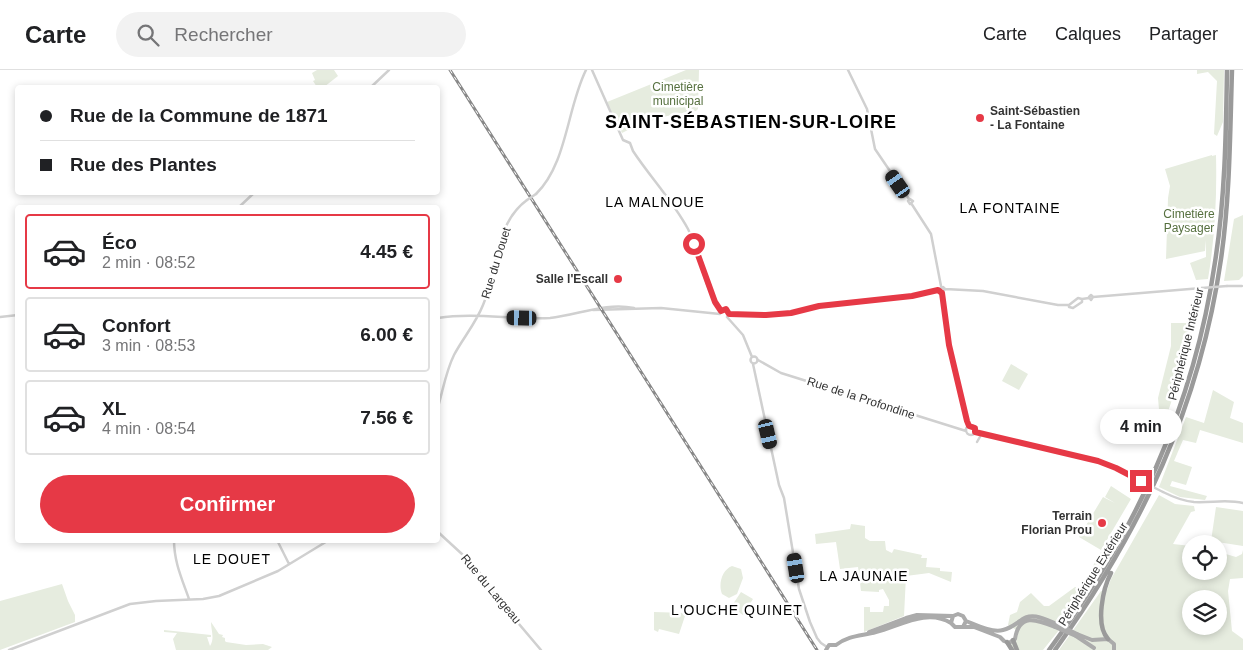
<!DOCTYPE html>
<html lang="fr">
<meta charset="utf-8">
<style>
:root{--surface:#fff;--page:#f2f2f2;--text:#202124;--muted:#757577;--line:#e0e0e0;--accent:#e63946}
body{margin:0;font-family:Helvetica,sans-serif;background:var(--page);color:var(--text);height:100vh;display:flex;flex-direction:column;font-size:19px;white-space:nowrap}
*{box-sizing:border-box;margin:0}
p{font-size:16px;color:var(--muted)}
.icon{flex:none;width:28px;height:28px;fill:none;stroke:currentColor;stroke-width:2;stroke-linecap:round;stroke-linejoin:round}
.map{position:relative;flex:1;overflow:hidden}
.panel{position:absolute;left:15px;top:135px;width:425px;height:338px;display:flex;flex-direction:column;background:var(--surface);border-radius:5px;box-shadow:0 2px 8px #0003}
.panel>*{flex:none}
.guide{position:absolute;left:15px;top:15px;width:425px;height:110px;border-radius:5px;box-shadow:0 2px 8px #0003;display:grid;align-content:center;height:110px;padding:0 25px;background:var(--surface)}
.tools{position:absolute;left:1182px;top:465px;display:grid;gap:10px}
.tools a{display:grid;place-items:center;width:45px;height:45px;border-radius:50%;background:var(--surface);box-shadow:0 2px 8px #0003;font-size:25px}
.end{position:absolute;width:22px;height:22px;margin:-11px;border:6px solid #e63946;background:#fff;box-shadow:0 0 0 2px #fff}
.from{border-radius:50%}
.bubble{position:absolute;height:35px;border-radius:18px;background:var(--surface);box-shadow:0 2px 8px #0003;font-size:16px;font-weight:800;line-height:35px;text-align:center}
.car{position:absolute;width:15px;height:30px;margin:-15px -8px;border-radius:6px;box-shadow:0 0 4px 1px #0007;background:linear-gradient(#222 24%,#8ab4d8 0 40%,#222 0 76%,#8ab4d8 0 86%,#222 0)}
.guide b{display:flex;align-items:center;gap:18px;height:48px;font-size:19px}
.guide b+b{border-top:1px solid var(--line)}
.guide i{width:12px;height:12px;background:var(--text)}
ul{padding:9px 0 0;list-style:none}
li{display:flex;align-items:center;gap:15px;height:75px;margin:0 10px 8px;padding:0 15px;border:2px solid var(--line);border-radius:5px}
li div{flex:1}
li b{display:block;font-size:19px}
li em{font-style:normal;font-weight:800}
li.current{border-color:var(--accent)}
li>.icon{width:45px;height:45px;stroke-width:1.5}
.button{display:flex;gap:10px;margin-top:auto;padding:10px 25px}
.button a{flex:1;height:58px;border-radius:30px;background:var(--accent);color:#fff;font-size:20px;font-weight:800;line-height:58px;text-align:center}
header{display:flex;align-items:center;gap:30px;box-sizing:border-box;height:70px;padding:0 25px;background:var(--surface);border-bottom:1px solid var(--line)}
header strong{font-size:24px}
nav{display:flex;gap:28px;margin-inline-start:auto;font-size:18px}
.search{width:350px;height:45px;background:var(--page);display:flex;align-items:center;gap:12px;box-sizing:border-box;padding:0 18px;border-radius:28px;color:var(--muted);font-size:19px}
.map>svg:first-child{display:block}
.green{fill:#e6ecdf;fill-rule:evenodd}
.lines{fill:none;stroke-linecap:round;stroke-linejoin:round}
.minor{stroke:#d0d0d0;stroke-width:2.5}
.major{stroke:#ababab;stroke-width:4}
.highway{stroke:#9a9a9a;stroke-width:4.5}
.rail-casing{stroke:#888;stroke-width:3}
.rail{stroke:#fff;stroke-width:1;stroke-dasharray:4;stroke-linecap:butt}
.minor-bridge{stroke:#d0d0d0;stroke-width:2.5}
.major-bridge{stroke:#ababab;stroke-width:4}
.route{stroke:#e63946;stroke-width:6}
.poi-dot{fill:#e63946;stroke:#fff;stroke-width:2}
.labels{text-anchor:middle;stroke-width:5;stroke-linejoin:round;paint-order:stroke}
.park-label{font-size:12px;fill:#56703f;stroke:#fff}
.poi-label{font-size:12px;font-weight:bold;fill:#333;stroke:#fff;text-anchor:end}
.street-label{font-size:12px;fill:#333;stroke:#fff}
.neighbourhood-label{font-size:14px;letter-spacing:1px;fill:#000;stroke:#fff}
.district-label{font-size:18px;font-weight:bold;letter-spacing:1px;fill:#000;stroke:#fff}
</style>
<header>
<strong>Carte</strong>
<div class="search"><svg class="icon" aria-label="search" viewBox="0 0 24 24"><circle cx="10" cy="10" r="6"/><path d="M15 15l6 6"/></svg>Rechercher</div>
<nav><a>Carte</a><a>Calques</a><a>Partager</a></nav>
</header>
<div class="map">
<svg width="1243" height="580" viewBox="0 0 1243 580">
<rect width="100%" height="100%" fill="#fff"/>
<!-- green -->
<path class="green" d="M317,0H334L338,6L324,17H317L313,11L315,10L312,3Z
M686,0H699L698,39L696,41C671,44 644,51 622,63L607,32Z
M1197,0H1224L1223,52L1217,66L1214,64L1217,11L1208,2L1197,4Z
M1212,85V86L1216,85C1217,127 1215,167 1208,209L1196,210L1190,193L1206,187V170L1205,181L1166,189L1168,128L1170,116L1165,99Z
M1243,145V206L1239,210L1224,211L1234,149Z
M1171,253H1193L1180,307L1165,350L1160,351L1158,328L1171,276Z
M1011,294L1028,304L1019,320L1002,311Z
M1213,320L1234,332L1230,348L1243,353V373L1200,360L1196,373L1183,370L1174,391L1192,397L1186,415L1172,411L1170,416L1207,426L1205,430L1180,427L1159,417L1186,347L1204,353Z
M1111,416L1131,429L1101,480L1079,467L1103,427L1115,433L1105,427Z
M1159,425L1175,434L1194,436L1195,441L1191,442L1173,474L1191,476V501H1219V482L1236,487L1242,484L1243,480V508L1230,509L1228,521L1232,561L1243,569V580H1059L1101,521L1107,520L1111,509ZM1191,529H1219V556H1191Z
M1216,437L1243,441V476L1211,471Z
M851,454L865,456V468L870,471H885L886,480L892,483L894,479L922,485L921,488H927L926,497L940,498V501L952,502L951,512L929,503L906,506L904,546L864,562V537H870V542H883L884,536H889V530L883,519L879,520V522L861,521L858,497L840,499L836,472L816,474L815,464L850,459Z
M1101,482L1109,486L1064,554L1043,580H1011L1007,575L1016,572L1018,561L1008,555L1010,545L1017,542L1020,532L1031,523L1044,536H1049L1075,517L1080,518Z
M732,496L741,499L743,508L737,524L729,528L722,524C718,514 722,500 732,496Z
M62,514L68,531L75,545V552L0,580V531Z
M741,522L753,529L743,545L731,537Z
M654,542L686,543L679,564L659,559L658,562L654,560Z
M211,552L219,564L223,565L222,567L225,568V571L226,572L246,575L263,574L272,577L268,580H176L173,569L177,563L164,562V560L211,565V567H207L210,576C215,568 211,561 211,552Z"/>
<g class="lines">
<!-- minor -->
<path class="minor" d="M592,0L623,70L630,73L633,81C650,107 673,131 688,159C701,185 703,218 721,241
M848,0L867,39L875,79L909,129
M370,18L389,0
M536,124C567,94 567,38 586,0
M910,129L913,131L910,134L908,131Z
M911,133L931,164L941,216
M238,138L255,122
M1227,216H1242
M945,219L983,221L1058,235H1069L1078,228L1082,229
M1091,225L1093,227L1091,230L1089,227Z
M1093,227L1202,218
M1069,235V237L1073,238L1082,232V229L1089,228
M593,240L661,238L720,244
M721,240L726,239L729,244
M729,244L766,245L791,243L819,236L912,226L935,222L943,217L945,219L942,223L949,275L969,356
M0,247L18,245
M727,247L743,265L752,287
M438,248C475,242 512,250 550,248C578,245 606,232 634,238
M750.5 290a3.5 3.5 0 1 1 7 0a3.5 3.5 0 1 1-7 0Z
M758,290L781,303L966,361
M753,294L779,415L784,428L799,519L810,552L817,568L821,573L827,577
M438,337C443,320 446,301 454,285C463,268 476,253 483,235C498,201 494,154 527,130
M966 360a5 5 0 1 1 10 0a5 5 0 1 1-10 0Z
M975,362L1098,391L1117,398L1141,411
M977,372L981,365
M1163,422C1173,427 1183,431 1194,432C1211,433 1227,429 1243,433
M438,462L475,496L497,528L541,580
M174,470C174,492 182,509 189,529
M277,470L289,494
M9,580L130,534L156,531L203,529L219,526L278,501L329,470"/>
<!-- major -->
<path class="major" d="M966,551C976,555 992,563 1003,560C1011,558 1014,555 1020,551C1031,541 1045,549 1057,554
M963,557L966,551L963,546L958,544L953,546L951,553L955,557H974L1000,567L1004,571L1009,573L1015,569C1019,543 1036,549 1055,557
M869,562L906,548L917,545L953,546
M1077,564L1092,570L1108,569L1114,574V580
M1076,566L1094,578
M836,575C849,565 862,566 876,562C900,556 927,538 951,553
M826,580L829,575H836"/>
<!-- highway -->
<path class="highway" d="M1108,569C1095,555 1103,518 1111,503
M1013,570L1017,580
M1007,572L1012,580
M1049,580C1135,463 1194,337 1215,192C1225,129 1226,64 1227,0
M1055,580C1141,461 1200,336 1221,189C1230,127 1230,63 1232,0"/>
<!-- rail casing -->
<g class="rail-casing">
<path id="rail" d="M450,0L817,580"/>
</g>
<!-- rail -->
<use href="#rail" class="rail"/>
<!-- minor-bridge -->
<path class="minor-bridge" d="M527,130L536,124
M1202,218L1227,216
M1141,411L1163,422"/>
<!-- major-bridge -->
<path class="major-bridge" d="M1057,554L1077,564
M1055,557L1076,566"/>
</g>
<g class="lines">
<!-- route -->
<path class="route" d="M694,174L715,232L721,241L726,239L729,244L766,245L791,243L819,236L912,226L938,220L942,223L949,275L967,351L969,356L975,358V362L1098,391L1116,398L1141,411"/>
</g>
<!-- markers -->
<g class="poi-dot">
<circle cx="980" cy="48" r="5"/>
<circle cx="618" cy="209" r="5"/>
<circle cx="1102" cy="453" r="5"/>
</g>
<g class="labels">
<!-- park labels -->
<g class="park-label">
<text x="678" y="21">Cimetière<tspan x="678" dy="14">municipal</tspan></text>
<text x="1189" y="148">Cimetière<tspan x="1189" dy="14">Paysager</tspan></text>
</g>
<!-- poi labels -->
<g class="poi-label">
<text x="990" y="45" text-anchor="start">Saint-Sébastien<tspan x="990" dy="14">- La Fontaine</tspan></text>
<text x="608" y="213">Salle l'Escall</text>
<text x="1092" y="450">Terrain<tspan x="1092" dy="14">Florian Prou</tspan></text>
</g>
<!-- street labels -->
<g class="street-label">
<text transform="translate(496 193) rotate(-73)" y="4">Rue du Douet</text>
<text transform="translate(1186 274) rotate(-76)" y="4">Périphérique Intérieur</text>
<text transform="translate(861 328) rotate(18)" y="4">Rue de la Profondine</text>
<text transform="translate(1093 504) rotate(-58)" y="4">Périphérique Extérieur</text>
<text transform="translate(491 519) rotate(50)" y="4">Rue du Largeau</text>
</g>
<!-- neighbourhood labels -->
<g class="neighbourhood-label">
<text x="655" y="137">LA MALNOUE</text>
<text x="1010" y="143">LA FONTAINE</text>
<text x="232" y="494">LE DOUET</text>
<text x="864" y="511">LA JAUNAIE</text>
<text x="737" y="545">L'OUCHE QUINET</text>
</g>
<!-- district labels -->
<g class="district-label">
<text x="751" y="58">SAINT-SÉBASTIEN-SUR-LOIRE</text>
</g>
</g>
</svg>
<div class="tools">
<a><svg class="icon" aria-label="locate" viewBox="0 0 24 24"><circle cx="12" cy="12" r="6"/><path d="M12 2v4M12 18v4M2 12h4M18 12h4"/></svg></a>
<a><svg class="icon" aria-label="layers" viewBox="0 0 24 24"><path d="M12 4l9 5-9 5-9-5zM3 14l9 5 9-5"/></svg></a>
</div>
<i class="end from" style="left:694px;top:174px"></i>
<i class="end" style="left:1141px;top:411px"></i>
<div class="bubble" style="left:1100px;top:339px;width:82px">4 min</div>
<i class="car" style="left:898px;top:114px;rotate:325deg"></i>
<i class="car" style="left:522px;top:248px;rotate:271deg"></i>
<i class="car" style="left:768px;top:364px;rotate:167deg"></i>
<i class="car" style="left:796px;top:498px;rotate:351deg"></i>
<div class="guide">
<b><i class="from"></i>Rue de la Commune de 1871</b>
<b><i></i>Rue des Plantes</b>
</div>
<section class="panel">
<ul>
<li class="current"><svg class="icon" aria-label="car" viewBox="0 0 24 24"><path d="M5 17H2v-5l4-1 3-4h7l3 4 3 1v5h-3M9 17h6M6 11h13"/><circle cx="7" cy="17" r="2"/><circle cx="17" cy="17" r="2"/></svg><div><b>Éco</b><p>2 min · 08:52</p></div><em>4.45 €</em></li>
<li><svg class="icon" aria-label="car" viewBox="0 0 24 24"><path d="M5 17H2v-5l4-1 3-4h7l3 4 3 1v5h-3M9 17h6M6 11h13"/><circle cx="7" cy="17" r="2"/><circle cx="17" cy="17" r="2"/></svg><div><b>Confort</b><p>3 min · 08:53</p></div><em>6.00 €</em></li>
<li><svg class="icon" aria-label="car" viewBox="0 0 24 24"><path d="M5 17H2v-5l4-1 3-4h7l3 4 3 1v5h-3M9 17h6M6 11h13"/><circle cx="7" cy="17" r="2"/><circle cx="17" cy="17" r="2"/></svg><div><b>XL</b><p>4 min · 08:54</p></div><em>7.56 €</em></li>
</ul>
<div class="button"><a>Confirmer</a></div>
</section>
</div>
